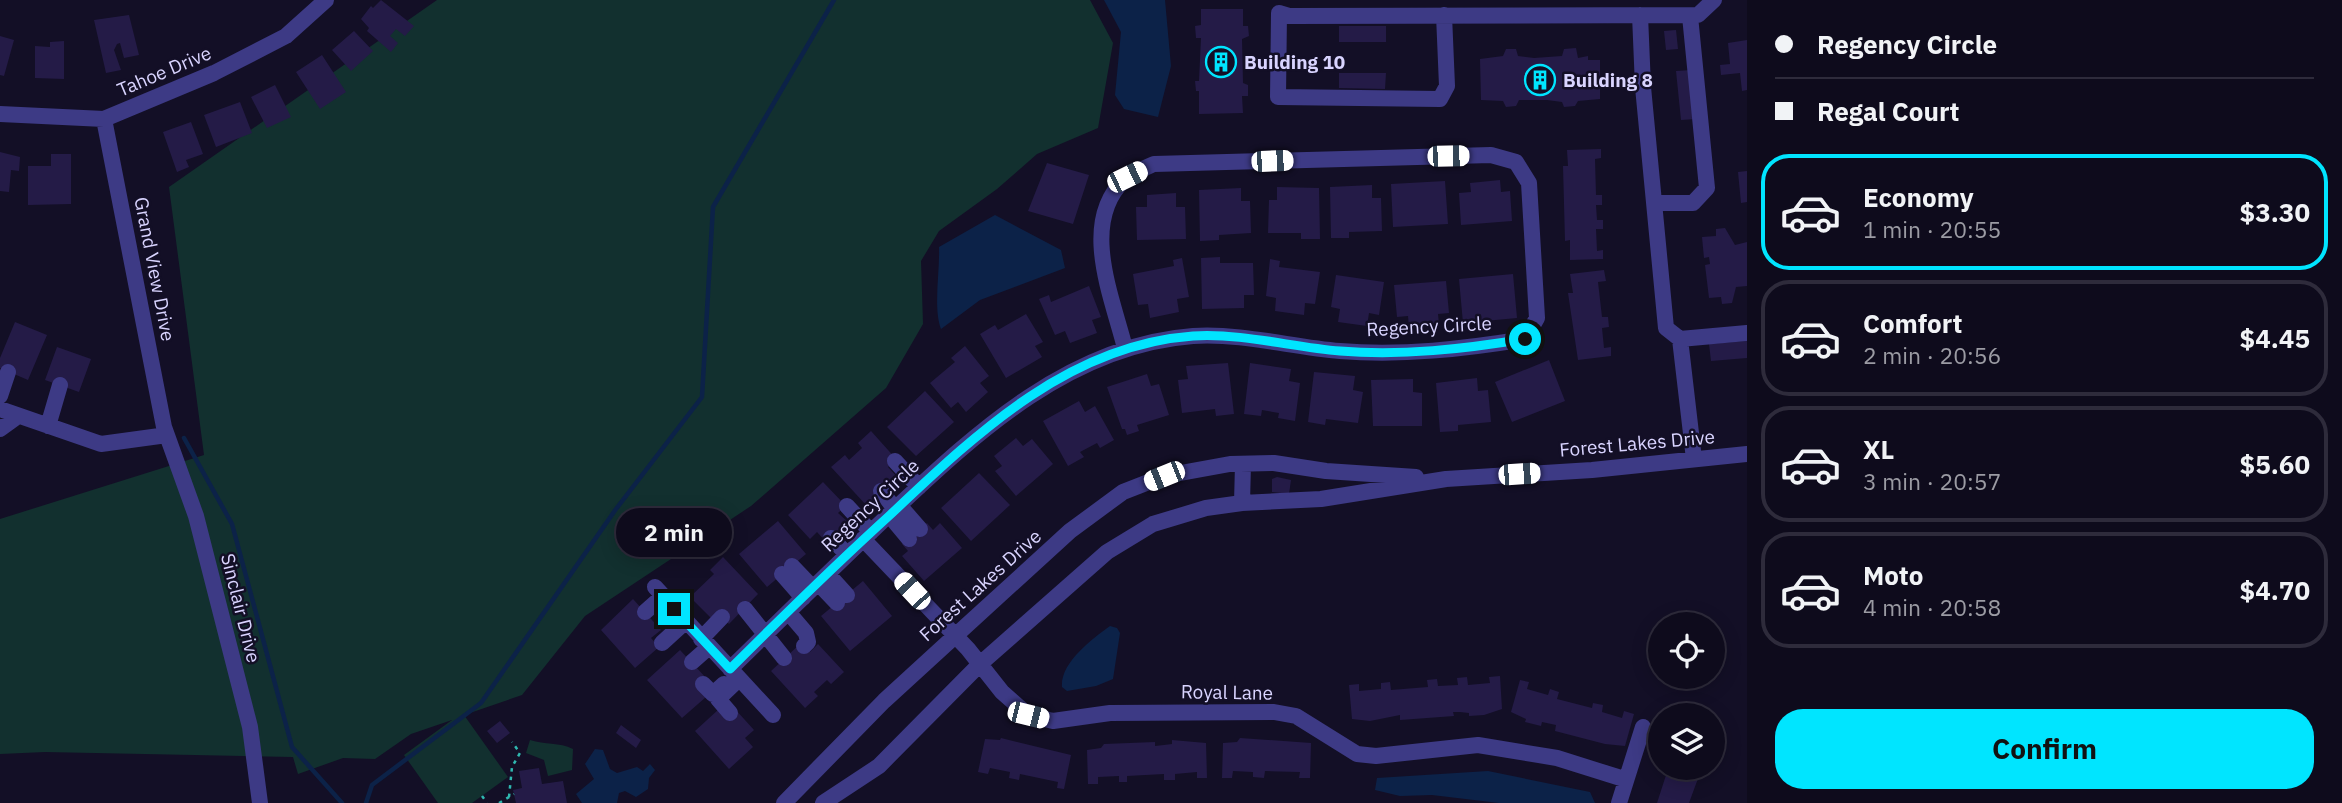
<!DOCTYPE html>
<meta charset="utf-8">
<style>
:root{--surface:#0e0b1c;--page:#171425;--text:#f1f3f6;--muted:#9b9ba3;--line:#2e2b3b;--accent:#00e5ff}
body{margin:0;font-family:"IBM Plex Sans",sans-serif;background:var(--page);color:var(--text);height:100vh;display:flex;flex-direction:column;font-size:26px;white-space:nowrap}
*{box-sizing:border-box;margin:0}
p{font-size:23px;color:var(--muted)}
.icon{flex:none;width:38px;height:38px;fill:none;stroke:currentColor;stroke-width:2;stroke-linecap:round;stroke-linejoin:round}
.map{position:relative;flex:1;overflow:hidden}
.drawer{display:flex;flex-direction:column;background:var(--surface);width:595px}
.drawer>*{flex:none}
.guide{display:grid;align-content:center;height:154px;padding:0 28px;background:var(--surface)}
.tools{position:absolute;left:1648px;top:612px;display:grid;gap:14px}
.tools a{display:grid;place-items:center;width:77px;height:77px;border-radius:50%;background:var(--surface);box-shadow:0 4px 18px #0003,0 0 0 2px var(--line);font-size:35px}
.end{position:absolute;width:32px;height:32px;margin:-16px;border:9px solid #00e5ff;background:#111;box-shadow:0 0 0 4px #111}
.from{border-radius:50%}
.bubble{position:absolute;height:49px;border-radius:24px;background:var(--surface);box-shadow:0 4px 18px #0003,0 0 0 2px var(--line);font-size:23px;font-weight:800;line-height:49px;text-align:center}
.car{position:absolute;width:21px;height:42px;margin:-21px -10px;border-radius:9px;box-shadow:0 0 5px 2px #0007;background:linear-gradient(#fff 24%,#345 0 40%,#fff 0 76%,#345 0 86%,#fff 0)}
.guide b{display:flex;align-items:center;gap:24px;height:66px;font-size:26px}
.guide b+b{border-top:2px solid var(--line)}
.guide i{width:18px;height:18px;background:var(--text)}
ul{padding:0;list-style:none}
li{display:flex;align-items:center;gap:21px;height:116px;margin:0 14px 10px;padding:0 14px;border:4px solid var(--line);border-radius:28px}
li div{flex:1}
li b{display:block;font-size:26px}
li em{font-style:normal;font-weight:800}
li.selected{border-color:var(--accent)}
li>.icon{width:63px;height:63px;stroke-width:1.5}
.primary-button{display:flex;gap:14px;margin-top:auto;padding:14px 28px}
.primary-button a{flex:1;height:80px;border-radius:28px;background:var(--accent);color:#111;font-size:28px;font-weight:800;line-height:80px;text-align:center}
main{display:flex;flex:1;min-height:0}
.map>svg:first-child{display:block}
.green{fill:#12302f}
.water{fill:#0c2248}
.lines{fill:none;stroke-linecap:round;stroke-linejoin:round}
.stream{stroke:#0c2248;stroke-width:4.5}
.building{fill:#241b47}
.path{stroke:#2fb8b0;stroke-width:2.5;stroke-dasharray:3.5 5;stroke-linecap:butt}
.minor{stroke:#3d3a85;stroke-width:16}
.route{stroke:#00e5ff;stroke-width:9}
.labels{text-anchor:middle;stroke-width:5;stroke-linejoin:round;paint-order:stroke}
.poi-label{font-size:19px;font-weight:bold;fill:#d9d4ff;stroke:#130f26;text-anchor:start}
.street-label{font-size:19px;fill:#d9d4ff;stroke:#130f26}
</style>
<main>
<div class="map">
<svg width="1747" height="803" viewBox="0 0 1747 803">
<rect width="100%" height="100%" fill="#130f26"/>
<!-- green -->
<path class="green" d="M437,0H1090L1113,43L1098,128L1037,154L997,189L939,231L921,261L923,324L886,388L751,506L585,616L522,695L464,715L508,777L472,803H438L404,755L452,720L411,734L375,759L343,758L298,774L293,757L45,752L0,754V519L204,455L169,187Z
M530,740C545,745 559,742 573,749L572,770L548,776L544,760L526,753Z"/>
<!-- water -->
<path class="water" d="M1104,0H1165L1171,66L1158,117L1124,109L1115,95L1121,32Z
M995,215L1061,250L1065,268L980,300L941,329C933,308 940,272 939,247Z
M1110,626L1117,628L1120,633L1113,679L1096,686L1067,691L1062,687C1060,663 1092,639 1110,626Z
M595,749L603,750L610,769L617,773L637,767L643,771L650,764L655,770L649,778L648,789L636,797L625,791L619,793L617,803H582L576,794L594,779L585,764Z
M1488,771L1590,792L1595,803H1499L1432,795L1400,796L1375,790L1377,778Z"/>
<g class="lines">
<!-- stream -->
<path class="stream" d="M184,438L232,524L292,747L342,803
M366,803L372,785L481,703L616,509L702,397L713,207L834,0"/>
</g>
<!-- building -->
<path class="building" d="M381,0L414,26L405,36L396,29L390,36L398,43L391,52L367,31L369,28L361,19L371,6L373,8Z
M1201,9H1243V26H1248L1249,36L1242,39L1243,83L1248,85V96H1242L1243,113L1199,114V91H1196L1195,81H1199L1201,38H1196L1195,26L1201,25Z
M129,15L139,55L124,58L120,43L117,44L114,50L121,70L106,73L94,20Z
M1339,26H1386V42H1339Z
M1676,30L1678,49L1666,50L1664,31Z
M354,31L373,51L351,71L332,50Z
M0,36L14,40L4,76L0,75Z
M1747,40V90L1742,91L1740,73L1721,75L1720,65L1730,64L1728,43Z
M64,41V79L35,78V46L50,47V42Z
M1576,48L1578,58L1588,56V60H1600V99L1578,101L1575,106L1564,107L1562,102L1547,100H1519L1516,106L1506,107L1503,101L1481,100L1480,59L1503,56L1506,49H1516L1518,56L1534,58L1562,56L1564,49Z
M322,55L346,92L320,109L296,72Z
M1692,70L1696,119L1681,120L1676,71Z
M1339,73H1386L1385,89L1339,88Z
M275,85L291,117L267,128L251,97Z
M240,102L252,133L216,147L204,115Z
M191,122L203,154L186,160L189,167L177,172L163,132Z
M1601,149V158L1595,159L1596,195H1602V205H1596L1597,220H1603V229H1596L1597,251L1603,250V259L1570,260V240L1565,241L1563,166H1568L1567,150Z
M0,152L20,157L19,171L11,170L9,192L0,191Z
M51,154H71V204L28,205V166H51Z
M1047,163L1089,175L1073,224L1028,211Z
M1747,171V202L1741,203L1738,172Z
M1500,180L1501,192L1510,191L1512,221L1461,225L1459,193L1471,192L1470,183Z
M1445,181L1448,224L1393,227L1391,184Z
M1372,185V198H1381L1382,231L1349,232V238H1331L1330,187Z
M1277,187L1319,188L1320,239H1301V233H1268L1269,200H1277Z
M1241,188V201H1250L1251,233L1219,235V240L1200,241L1199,190Z
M1176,193V207H1185L1186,239L1137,240L1136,207H1147V195Z
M1725,228L1735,245L1747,242V286L1736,287L1732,303L1722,304L1721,297L1709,298L1705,265L1710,264L1709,257L1704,258L1702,237L1716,236V229Z
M1220,257V263H1253L1254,295H1244V308L1202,309L1201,258Z
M1182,258L1189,297L1177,299L1179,312L1150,318L1148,304L1138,305L1133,274L1174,266L1173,260Z
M1270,259L1280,261L1279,267L1320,272L1315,304L1305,303L1304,315L1275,311L1276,298L1266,296Z
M1604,270L1606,281L1598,282L1602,317H1608L1609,327L1602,328L1604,348L1611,347V356L1578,360L1568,293H1573L1570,274Z
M1513,274L1517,318L1463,323L1459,279Z
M1336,275L1384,282L1379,315L1369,313L1367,326L1338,322L1340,309L1331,307Z
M1446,281L1449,313L1438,314L1439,324L1409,327L1408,316L1397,317L1394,285Z
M1089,286L1101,317L1092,320L1097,333L1070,343L1065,331L1055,335L1039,299L1049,295L1051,302Z
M1026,314L1043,342L1035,346L1042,357L1006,378L980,334L995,325L998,330Z
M15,322L47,335L28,380L0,368V358Z
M1747,341V358L1711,361L1709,344Z
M965,346L989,376L980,383L988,392L966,412L958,402L951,408L930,383L955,362L951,358Z
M57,347L91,359L79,392L45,380Z
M1549,360L1565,401L1512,422L1495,382Z
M1228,363L1234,414L1216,416L1215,409L1182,413L1178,380L1188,379L1186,366Z
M1250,363L1291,369L1289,381L1300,383L1295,421L1278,418L1279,413L1262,410L1261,416L1244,414Z
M1314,372L1355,376L1353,390L1363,392L1358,423L1326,419L1325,425L1308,422Z
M1147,374L1151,386L1159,384L1169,415L1137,425L1139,431L1127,435L1125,429H1122L1107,387Z
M1477,378L1478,391L1488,390L1491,422L1458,425V431L1440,432L1436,383Z
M1413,379V392L1422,393V426H1373L1371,380Z
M925,391L954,422L916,456L887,427Z
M1079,401L1085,412L1095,406L1114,440L1100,448L1097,443L1080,452L1084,457L1068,466L1043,421Z
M871,431L897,460L888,467L897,477L866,505L831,467L845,455L849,460L862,448L858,443Z
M1016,438L1023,446L1032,439L1053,464L1016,496L995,471L1002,466L994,456Z
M979,473L1010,505L971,541L941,508Z
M1277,477L1291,480L1289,494L1272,492V479Z
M823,482L846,506L838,513L848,522L826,542L817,532L810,539L788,515Z
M778,521L806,554L767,587L739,554Z
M927,523L933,530L940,523L962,548L924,581L902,556L908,551L902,544Z
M723,557L758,594L729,624L719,614L713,620L690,597L714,574L710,570Z
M863,581L892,616L850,651L821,616Z
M633,599L661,630L651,638L659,647L635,668L601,630Z
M801,643L810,652L818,644L844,672L831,684L827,680L814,692L818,696L805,708L771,671Z
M680,650L708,680L706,697L682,718L647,680Z
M1500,676L1502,709L1484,715L1469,716V713L1460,712H1453L1454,716L1400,720V715L1370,721L1352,719L1349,685L1359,684V691L1381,689V683L1390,682L1391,690L1428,687L1427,680L1437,679L1438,686L1458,685L1457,678L1467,677L1468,685L1490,683L1489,677Z
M1520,680L1529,682L1527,689L1548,695L1550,689L1559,692L1557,699L1592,708L1593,703L1603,705L1602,712L1622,718L1624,711L1634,714L1625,746L1605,744L1555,731L1556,725L1542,722L1541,726L1525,722L1526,719L1511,712Z
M719,709H735L754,730L745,738L753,747L729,769L695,731Z
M500,721L510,733L497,743L487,731Z
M621,725L641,740L636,748L616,733Z
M1001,738L1071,755L1064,789L1057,788L1058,782L1020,774L1019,780L1009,778L1010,772L990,768L988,774L978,772L985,739L1000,740Z
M1240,738L1311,743L1310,778H1299L1300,772L1265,771L1264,778L1253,777V772L1233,771L1232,778H1222L1223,743L1237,742Z
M1172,740L1206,743L1207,778H1197V772L1175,774V780H1164V774L1127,776V782H1119V776L1098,777V784H1088L1087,750L1101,748L1104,744L1155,742V746L1164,745L1172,744Z
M539,768L542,784L563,781L567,803H516L513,790L522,788L519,771Z
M1673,768H1710L1707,776L1700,773L1689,803H1657L1668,769Z"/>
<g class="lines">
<!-- path -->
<path class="path" d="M482,796L487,803
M509,797L512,767L520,753L512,742
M499,803L514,794"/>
<!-- minor -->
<path class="minor" d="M1444,15L1447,86L1440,99L1278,97L1279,13L1289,16C1425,16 1561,16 1698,15L1714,0
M1640,15L1643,87L1666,328L1680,339L1747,333
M0,114L104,119L214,73L286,36L326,0
M104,119L164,427L196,516L250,727L260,803
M1654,203H1693L1707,188L1690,16
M1680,339L1694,459
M0,396L8,372
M0,409L101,444L167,435
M48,426L60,385
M0,429L18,416
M895,461L919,487
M881,491L895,509
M1242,503L1243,464
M899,505L920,529
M847,506L871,532
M889,515L909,539
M831,538L847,554
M863,539L968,649L1002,692L1028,715L1053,721L1110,713L1274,712L1296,716L1357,754L1376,756L1478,745L1557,758L1624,779
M792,566L813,588
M782,574L803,598
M828,574L847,595
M818,583L837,603
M655,587L773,715
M745,609L784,658
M645,612L663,596
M788,612L806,633L808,642L804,646
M701,639L722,617
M662,643L685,622
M692,662L709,647
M730,669C784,616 838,563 893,511C978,431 1071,345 1193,336C1243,333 1291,347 1340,351C1402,356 1464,349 1525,339L1537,318L1529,183L1516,162L1491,155L1154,164C1145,168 1133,172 1125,179C1079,222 1112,296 1125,348
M703,684L713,694L724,684
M730,713L718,699L739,679
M784,803L884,701L955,636L1070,531L1123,492L1164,476L1230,464L1274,463L1326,471L1416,477
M823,803L879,766L980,664L1107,552L1153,524L1206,508L1242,503L1321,499L1446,479L1592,470L1747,454
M1619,803L1643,727"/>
</g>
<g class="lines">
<!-- route -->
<path class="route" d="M674,609L730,669C782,617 835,565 890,515C976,434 1068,345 1193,336C1243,333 1291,347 1340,351C1402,356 1464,349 1525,339"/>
</g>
<!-- icons -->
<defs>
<g id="building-ring" transform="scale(1.575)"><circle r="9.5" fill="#130f26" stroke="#00e5ff" stroke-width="1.5"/><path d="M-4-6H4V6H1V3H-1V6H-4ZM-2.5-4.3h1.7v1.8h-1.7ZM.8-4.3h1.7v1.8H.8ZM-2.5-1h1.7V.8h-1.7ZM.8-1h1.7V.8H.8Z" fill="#00e5ff"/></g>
</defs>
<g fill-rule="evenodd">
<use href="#building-ring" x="1221" y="62"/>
<use href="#building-ring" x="1540" y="80"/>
</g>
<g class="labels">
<!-- poi labels -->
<g class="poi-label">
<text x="1244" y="69">Building 10</text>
<text x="1563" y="87">Building 8</text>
</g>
<!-- street labels -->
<g class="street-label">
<text transform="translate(164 71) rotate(-23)" y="7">Tahoe Drive</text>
<text transform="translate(155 269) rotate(79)" y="7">Grand View Drive</text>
<text transform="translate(1429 326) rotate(-3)" y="7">Regency Circle</text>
<text transform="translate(1637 443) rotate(-5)" y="7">Forest Lakes Drive</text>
<text transform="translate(870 505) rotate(-43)" y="7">Regency Circle</text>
<text transform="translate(980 585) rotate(-42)" y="7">Forest Lakes Drive</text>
<text transform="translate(241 608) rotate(76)" y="7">Sinclair Drive</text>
<text transform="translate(1227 692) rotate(1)" y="7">Royal Lane</text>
</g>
</g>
</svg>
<div class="tools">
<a><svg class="icon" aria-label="locate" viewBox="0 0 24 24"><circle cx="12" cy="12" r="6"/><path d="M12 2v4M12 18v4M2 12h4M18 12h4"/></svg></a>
<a><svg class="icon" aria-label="layers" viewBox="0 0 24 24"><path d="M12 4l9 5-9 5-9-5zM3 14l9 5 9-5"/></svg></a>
</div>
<i class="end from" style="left:1525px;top:339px"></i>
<i class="end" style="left:674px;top:609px"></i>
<div class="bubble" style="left:616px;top:508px;width:116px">2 min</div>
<i class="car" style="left:1448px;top:156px;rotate:89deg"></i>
<i class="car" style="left:1272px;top:161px;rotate:88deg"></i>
<i class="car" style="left:1127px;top:177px;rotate:64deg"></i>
<i class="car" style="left:1519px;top:474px;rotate:86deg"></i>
<i class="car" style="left:1164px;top:476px;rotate:248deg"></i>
<i class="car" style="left:912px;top:591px;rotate:317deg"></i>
<i class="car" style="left:1028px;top:715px;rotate:104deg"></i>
</div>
<section class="drawer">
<div class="guide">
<b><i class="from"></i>Regency Circle</b>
<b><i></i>Regal Court</b>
</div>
<ul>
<li class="selected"><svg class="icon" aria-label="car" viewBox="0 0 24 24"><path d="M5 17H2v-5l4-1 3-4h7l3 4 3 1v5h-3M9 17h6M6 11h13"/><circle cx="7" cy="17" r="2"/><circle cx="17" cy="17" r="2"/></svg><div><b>Economy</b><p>1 min · 20:55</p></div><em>$3.30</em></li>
<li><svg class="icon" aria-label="car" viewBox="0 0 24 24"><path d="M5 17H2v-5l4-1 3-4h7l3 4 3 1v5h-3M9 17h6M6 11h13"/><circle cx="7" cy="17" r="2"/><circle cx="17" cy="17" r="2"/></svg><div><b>Comfort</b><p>2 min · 20:56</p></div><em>$4.45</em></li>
<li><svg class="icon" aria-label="car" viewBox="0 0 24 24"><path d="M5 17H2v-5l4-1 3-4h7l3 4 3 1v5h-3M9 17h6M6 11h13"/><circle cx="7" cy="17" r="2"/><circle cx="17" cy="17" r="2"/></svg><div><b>XL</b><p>3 min · 20:57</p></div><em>$5.60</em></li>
<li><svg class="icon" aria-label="car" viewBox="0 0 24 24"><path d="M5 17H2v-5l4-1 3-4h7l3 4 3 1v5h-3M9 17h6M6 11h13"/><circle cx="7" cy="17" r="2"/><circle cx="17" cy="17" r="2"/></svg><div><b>Moto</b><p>4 min · 20:58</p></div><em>$4.70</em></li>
</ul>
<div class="primary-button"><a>Confirm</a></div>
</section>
</main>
